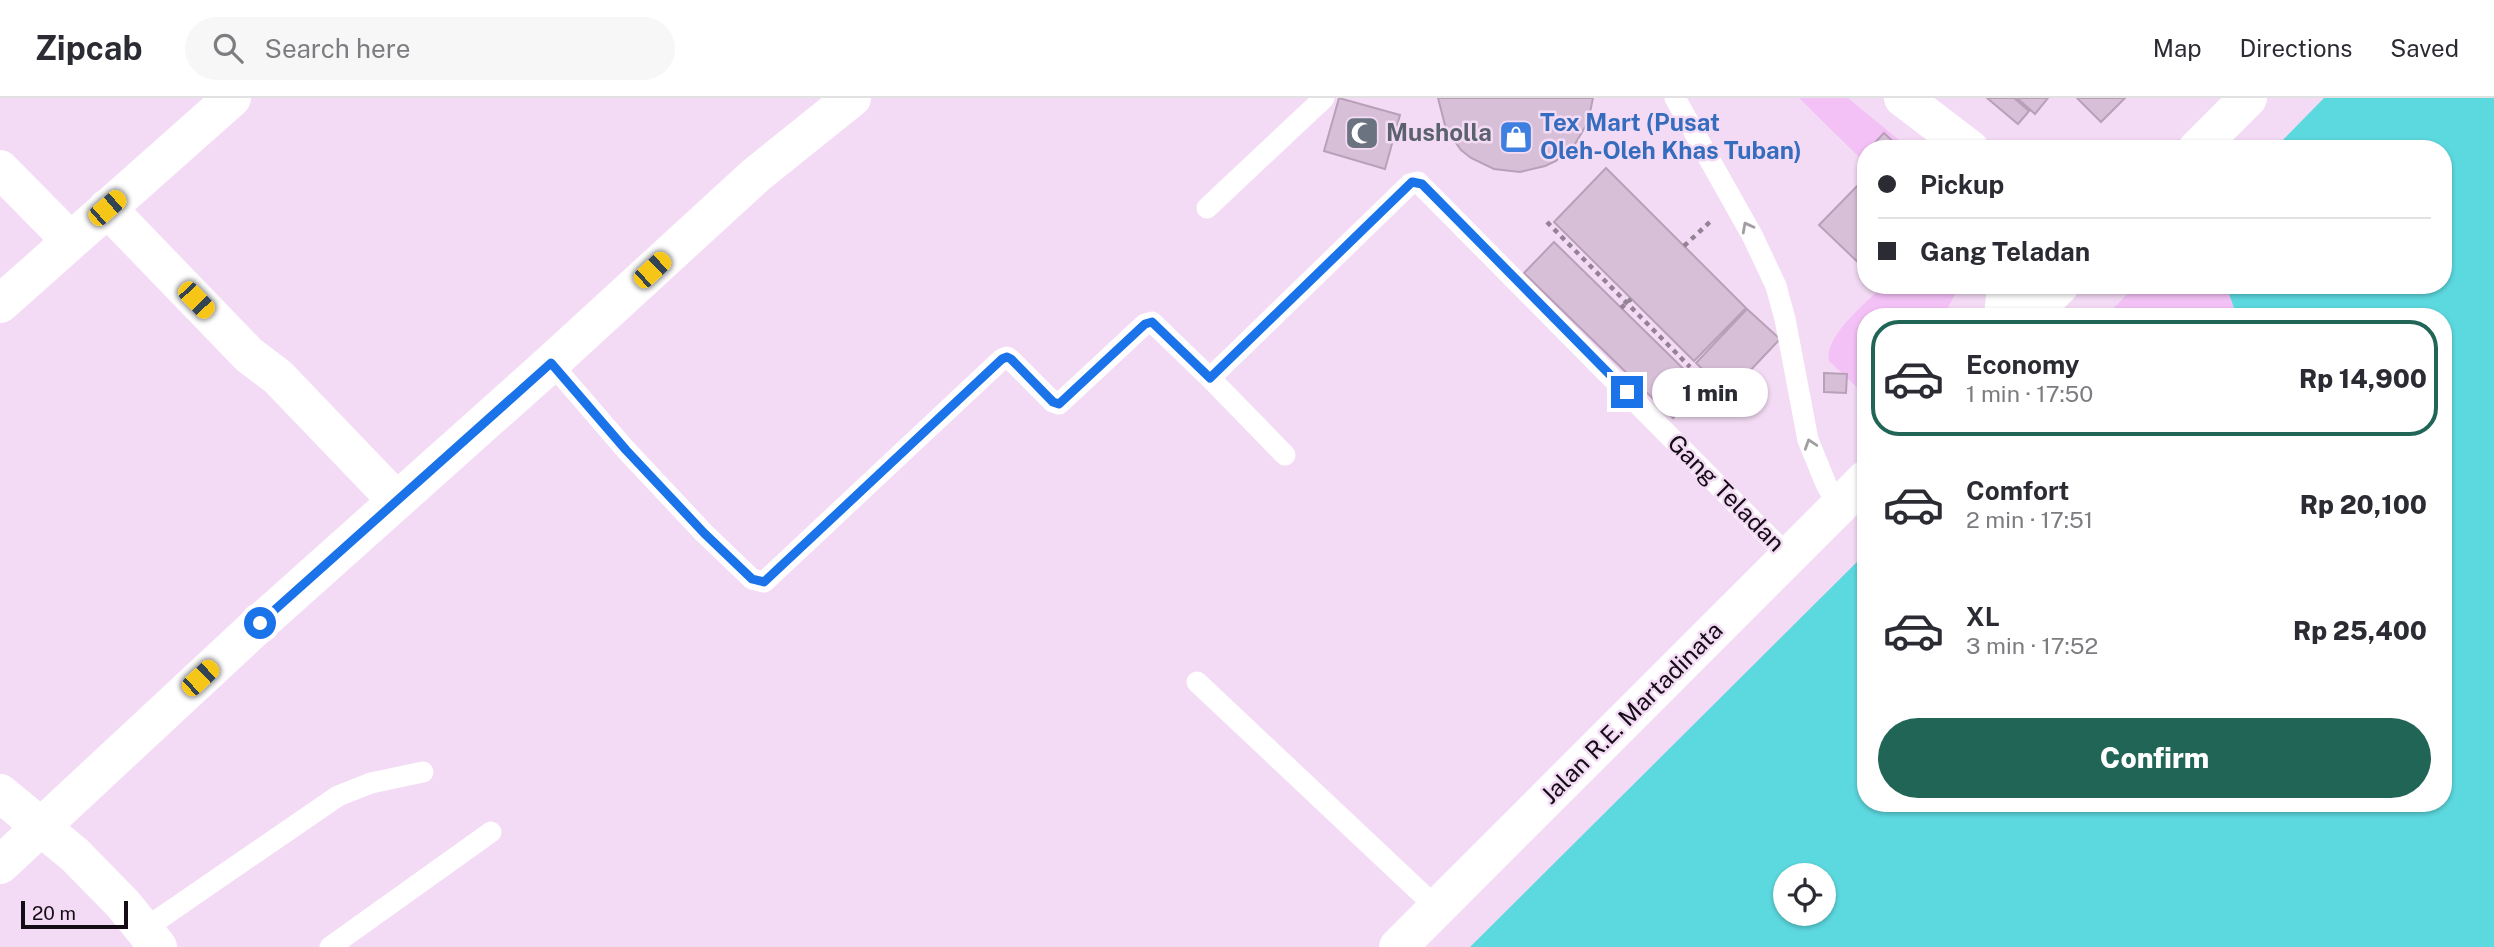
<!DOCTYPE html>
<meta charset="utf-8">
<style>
:root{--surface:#fff;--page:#f7f7f7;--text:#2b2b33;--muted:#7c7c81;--line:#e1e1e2;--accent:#216557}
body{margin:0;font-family:"Public Sans",sans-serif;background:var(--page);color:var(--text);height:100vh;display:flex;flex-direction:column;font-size:26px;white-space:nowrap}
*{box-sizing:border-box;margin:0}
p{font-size:23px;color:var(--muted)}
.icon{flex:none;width:38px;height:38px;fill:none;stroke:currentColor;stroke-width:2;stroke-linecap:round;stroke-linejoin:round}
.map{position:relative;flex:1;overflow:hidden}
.drawer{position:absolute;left:1857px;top:210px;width:595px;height:504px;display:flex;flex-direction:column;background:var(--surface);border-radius:28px;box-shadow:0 2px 5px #0004}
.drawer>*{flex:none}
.guide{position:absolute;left:1857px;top:42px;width:595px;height:154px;border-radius:28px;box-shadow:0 2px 5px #0004;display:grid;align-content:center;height:154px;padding:0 21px;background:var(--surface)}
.fabs{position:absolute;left:1773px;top:765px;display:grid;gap:14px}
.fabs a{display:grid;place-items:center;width:63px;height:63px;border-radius:50%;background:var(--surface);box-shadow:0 2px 5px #0004;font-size:35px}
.scale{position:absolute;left:21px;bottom:18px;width:107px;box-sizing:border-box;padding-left:7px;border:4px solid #150d16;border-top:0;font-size:19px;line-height:24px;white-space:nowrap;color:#150d16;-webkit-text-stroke:5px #f4dbf5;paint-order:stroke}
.end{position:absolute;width:32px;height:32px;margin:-16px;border:9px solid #1a73e8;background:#fff;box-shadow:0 0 0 4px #fff}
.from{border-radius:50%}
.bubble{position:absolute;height:49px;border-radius:24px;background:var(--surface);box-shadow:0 2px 5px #0004;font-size:23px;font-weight:800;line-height:49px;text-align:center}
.car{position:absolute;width:21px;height:42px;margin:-21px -10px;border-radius:9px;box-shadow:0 0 5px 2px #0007;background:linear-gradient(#f5c518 24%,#345 0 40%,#f5c518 0 76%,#345 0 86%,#f5c518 0)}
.guide b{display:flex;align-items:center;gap:24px;height:66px;font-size:26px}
.guide b+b{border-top:2px solid var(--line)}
.guide i{width:18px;height:18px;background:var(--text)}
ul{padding:12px 0 0;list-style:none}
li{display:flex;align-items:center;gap:21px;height:116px;margin:0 14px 10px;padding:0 7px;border:4px solid transparent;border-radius:28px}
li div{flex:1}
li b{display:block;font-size:26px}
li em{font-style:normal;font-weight:800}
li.selected{border-color:var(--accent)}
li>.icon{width:63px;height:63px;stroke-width:1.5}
.cta{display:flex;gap:14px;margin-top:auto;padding:14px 21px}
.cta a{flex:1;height:80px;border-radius:42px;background:var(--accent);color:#fff;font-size:28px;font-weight:800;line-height:80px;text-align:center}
header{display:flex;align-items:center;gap:42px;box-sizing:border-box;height:98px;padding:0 35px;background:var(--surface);border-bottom:2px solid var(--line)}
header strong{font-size:33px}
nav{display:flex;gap:38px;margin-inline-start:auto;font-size:24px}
.search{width:490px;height:63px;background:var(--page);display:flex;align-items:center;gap:18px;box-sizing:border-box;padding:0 24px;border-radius:38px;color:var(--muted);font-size:26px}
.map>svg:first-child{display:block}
.green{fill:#f4c1f6}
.water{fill:#5cd9df;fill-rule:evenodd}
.building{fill:#d8bfd8;stroke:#b8a0b8;stroke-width:2}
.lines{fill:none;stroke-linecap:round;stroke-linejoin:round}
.path{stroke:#948295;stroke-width:4.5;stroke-dasharray:5 5;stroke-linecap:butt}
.service{stroke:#fff;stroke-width:21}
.minor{stroke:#fff;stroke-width:38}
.trunk{stroke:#fff;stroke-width:38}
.oneway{stroke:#a19ea2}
.route{stroke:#1a73e8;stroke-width:9}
.labels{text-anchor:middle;stroke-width:5;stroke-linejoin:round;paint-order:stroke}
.shop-label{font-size:24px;font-weight:bold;fill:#366cbe;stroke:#f4dbf5;text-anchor:start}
.worship-label{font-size:24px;font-weight:bold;fill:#5b616d;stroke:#f4dbf5;text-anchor:start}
.street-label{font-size:24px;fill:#150d16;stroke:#f4dbf5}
</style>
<header>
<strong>Zipcab</strong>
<div class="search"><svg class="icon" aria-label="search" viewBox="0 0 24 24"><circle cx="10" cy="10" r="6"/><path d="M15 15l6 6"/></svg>Search here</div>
<nav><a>Map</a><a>Directions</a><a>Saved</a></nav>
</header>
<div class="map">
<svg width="2494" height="849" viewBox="0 0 2494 849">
<rect width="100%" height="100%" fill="#f4dbf5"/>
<!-- green -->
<path class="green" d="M1799,0H1848L1910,51H1866L1865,65Z
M1884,187H1960L1943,219H1866L1865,297L1829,263C1823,239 1868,203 1884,187Z
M2136,187H2226L2237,219H2105Z"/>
<!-- water -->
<path class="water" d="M2324,0H2494V849H1470L1865,456L1866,705H2443V219H2237L2226,187H2443V51H2274ZM1785,777H1824V816H1785Z"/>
<!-- building -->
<path class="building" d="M1339,0L1400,17L1385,71L1324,53Z
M1438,0H1593L1588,24L1575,46L1556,63L1545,68L1520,74L1494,71L1471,60L1461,52L1446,31Z
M1987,0H2014L2029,13L2018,26Z
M2017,0H2048L2035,16Z
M2077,0H2125L2101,24Z
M1884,35L1901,51H1869Z
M1606,70L1746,210L1694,263L1554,124Z
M1866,79V172L1819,127Z
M1554,144L1703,290L1673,320L1524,175Z
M1747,211L1780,241L1728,296L1696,265Z
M1824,275L1847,276L1846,295L1824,294Z"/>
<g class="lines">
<!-- path -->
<path class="path" d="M1547,124L1690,269
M1684,148L1712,122
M1621,210L1631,201"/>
<!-- service -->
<path class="service" d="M1675,0L1753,139L1776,188L1785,221L1808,342L1826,386L1838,408
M1207,110L1324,0
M551,265L626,352L704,435L752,481L764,484L1002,261L1007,259L1011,262L1053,304L1059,306L1145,226L1152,224L1210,280L1410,86L1418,84L1788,458
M1210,280L1285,357
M1197,584L1437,810
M143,832L338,698L371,685L423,674
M330,849L491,734"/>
<!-- minor -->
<path class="minor" d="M0,71L70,142
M107,110L249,257L278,279L396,402
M0,206L232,0
M0,695L75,757L123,806L158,849
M0,767L260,525L551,265L756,77L852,0"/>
<!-- trunk -->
<path class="trunk" d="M1903,0L1970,51
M2197,51L2248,0
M2003,219L2006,187
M2028,219L2060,187
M1398,849L1866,381"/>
</g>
<!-- one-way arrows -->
<defs><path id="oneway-chevron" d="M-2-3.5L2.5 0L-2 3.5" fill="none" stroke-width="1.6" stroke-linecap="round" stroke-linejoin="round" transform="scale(1.75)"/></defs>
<g class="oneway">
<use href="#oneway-chevron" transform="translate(1747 129) rotate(-118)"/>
<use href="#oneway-chevron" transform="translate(1810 346) rotate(-108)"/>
</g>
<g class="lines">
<!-- route -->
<path class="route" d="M260,525L551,265L626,352L704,435L752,481L764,484L1002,261L1007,259L1011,261L1053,304L1059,306L1145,226L1152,224L1210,280L1412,84L1422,86L1627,294"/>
</g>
<!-- icons -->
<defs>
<g id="mosque-square" transform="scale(1.75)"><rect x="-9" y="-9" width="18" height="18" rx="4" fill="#6b7280" stroke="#f4dbf5"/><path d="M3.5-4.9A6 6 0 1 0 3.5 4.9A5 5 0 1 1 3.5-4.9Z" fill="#fff"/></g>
<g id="shop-square" transform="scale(1.75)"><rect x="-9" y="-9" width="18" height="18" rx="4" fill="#3f7fe0" stroke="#f4dbf5"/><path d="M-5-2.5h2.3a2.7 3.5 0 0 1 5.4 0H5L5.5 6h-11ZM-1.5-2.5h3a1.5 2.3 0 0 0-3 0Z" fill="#fff"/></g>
</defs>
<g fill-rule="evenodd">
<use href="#mosque-square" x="1362" y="35"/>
<use href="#shop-square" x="1516" y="39"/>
</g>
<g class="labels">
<!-- shop labels -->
<g class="shop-label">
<text x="1540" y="33">Tex Mart (Pusat<tspan x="1540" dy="28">Oleh-Oleh Khas Tuban)</tspan></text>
</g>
<!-- worship labels -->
<g class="worship-label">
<text x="1386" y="43">Musholla</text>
</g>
<!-- street labels -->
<g class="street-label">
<text transform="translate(1726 395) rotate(45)" y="8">Gang Teladan</text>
<text transform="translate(1632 615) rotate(-45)" y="8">Jalan R.E. Martadinata</text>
</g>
</g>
</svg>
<div class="fabs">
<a><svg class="icon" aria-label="locate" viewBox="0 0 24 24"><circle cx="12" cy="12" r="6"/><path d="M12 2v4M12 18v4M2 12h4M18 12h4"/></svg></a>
</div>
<div class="scale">20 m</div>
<i class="end from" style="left:260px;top:525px"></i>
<i class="end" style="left:1627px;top:294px"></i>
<div class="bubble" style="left:1652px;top:270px;width:116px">1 min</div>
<i class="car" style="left:107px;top:110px;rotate:49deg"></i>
<i class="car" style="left:652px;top:172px;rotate:47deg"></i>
<i class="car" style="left:196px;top:202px;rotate:136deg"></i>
<i class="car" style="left:200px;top:580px;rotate:47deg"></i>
<div class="guide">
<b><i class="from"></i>Pickup</b>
<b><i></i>Gang Teladan</b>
</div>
<section class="drawer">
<ul>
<li class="selected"><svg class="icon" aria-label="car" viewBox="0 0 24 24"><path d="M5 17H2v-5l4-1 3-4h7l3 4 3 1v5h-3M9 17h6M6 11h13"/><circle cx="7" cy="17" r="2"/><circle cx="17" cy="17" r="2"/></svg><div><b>Economy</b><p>1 min · 17:50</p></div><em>Rp 14,900</em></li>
<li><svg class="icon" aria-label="car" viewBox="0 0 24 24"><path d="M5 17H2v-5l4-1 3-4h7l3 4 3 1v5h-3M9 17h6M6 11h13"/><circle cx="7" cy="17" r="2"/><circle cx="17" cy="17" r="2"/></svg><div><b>Comfort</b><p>2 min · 17:51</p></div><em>Rp 20,100</em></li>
<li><svg class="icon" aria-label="car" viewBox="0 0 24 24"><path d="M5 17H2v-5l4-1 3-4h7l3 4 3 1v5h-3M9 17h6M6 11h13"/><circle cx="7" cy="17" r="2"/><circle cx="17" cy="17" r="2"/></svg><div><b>XL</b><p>3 min · 17:52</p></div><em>Rp 25,400</em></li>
</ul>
<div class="cta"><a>Confirm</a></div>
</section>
</div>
